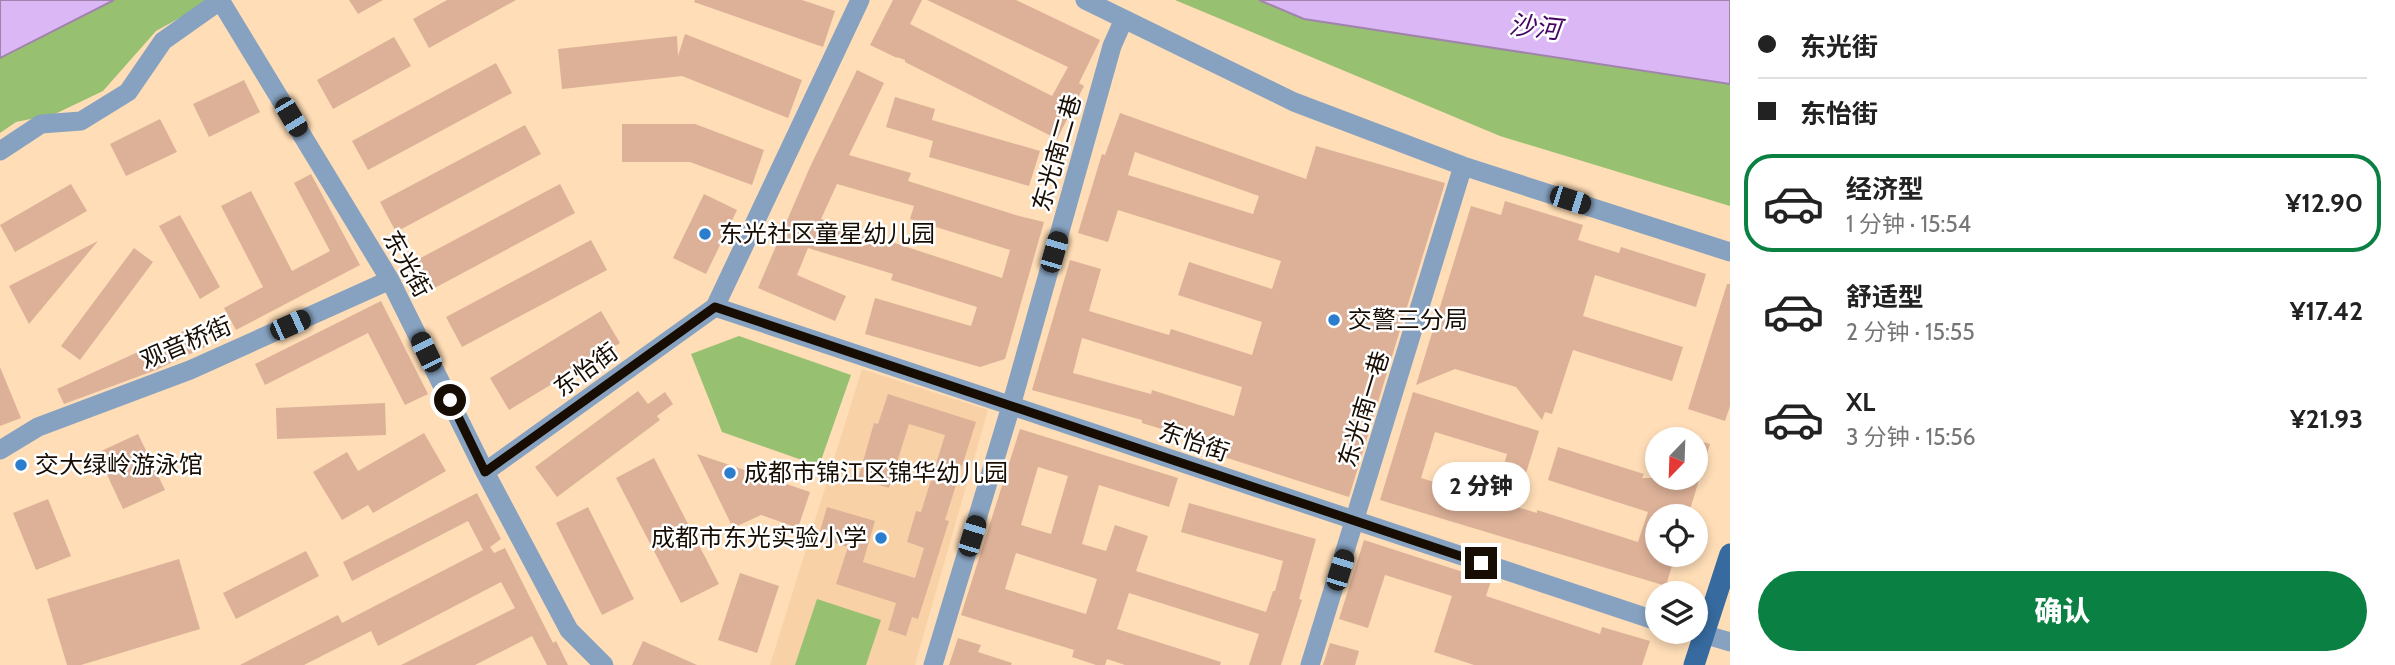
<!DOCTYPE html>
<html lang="zh">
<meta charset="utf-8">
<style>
:root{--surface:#fff;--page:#f2f2f2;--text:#222;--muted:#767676;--line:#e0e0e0;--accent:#0b8043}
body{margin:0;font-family:Cabin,"Noto Sans SC",sans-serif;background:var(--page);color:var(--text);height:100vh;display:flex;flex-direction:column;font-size:26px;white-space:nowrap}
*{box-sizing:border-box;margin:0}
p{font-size:23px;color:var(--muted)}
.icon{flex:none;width:38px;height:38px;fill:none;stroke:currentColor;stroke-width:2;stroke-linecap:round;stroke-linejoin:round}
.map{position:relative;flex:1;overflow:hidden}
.drawer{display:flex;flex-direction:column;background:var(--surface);width:665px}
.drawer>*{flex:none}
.banner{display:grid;align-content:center;height:154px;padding:0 28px;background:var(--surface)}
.needle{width:46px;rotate:203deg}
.controls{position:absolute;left:1645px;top:427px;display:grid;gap:14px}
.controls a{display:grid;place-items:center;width:63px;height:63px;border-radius:50%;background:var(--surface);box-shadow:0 4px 10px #0003;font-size:35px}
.end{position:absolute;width:32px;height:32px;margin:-16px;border:9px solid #180d02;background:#fff;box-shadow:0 0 0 4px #fff}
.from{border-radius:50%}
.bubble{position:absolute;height:49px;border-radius:24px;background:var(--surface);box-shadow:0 4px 10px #0003;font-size:23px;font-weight:800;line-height:49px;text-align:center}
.car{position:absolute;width:21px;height:42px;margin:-21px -10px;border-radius:9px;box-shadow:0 0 5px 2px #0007;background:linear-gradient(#222 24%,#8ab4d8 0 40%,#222 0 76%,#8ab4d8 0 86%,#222 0)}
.banner b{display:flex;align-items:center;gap:24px;height:66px;font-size:26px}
.banner b+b{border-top:2px solid var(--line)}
.banner i{width:18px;height:18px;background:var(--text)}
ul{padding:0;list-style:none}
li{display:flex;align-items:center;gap:21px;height:98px;margin:0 14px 10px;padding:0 14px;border:4px solid transparent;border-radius:28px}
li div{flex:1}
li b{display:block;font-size:26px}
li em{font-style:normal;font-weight:800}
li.selected{border-color:var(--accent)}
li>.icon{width:63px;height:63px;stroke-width:1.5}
.primary-button{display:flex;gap:14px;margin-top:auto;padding:14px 28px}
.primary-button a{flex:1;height:80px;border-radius:42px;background:var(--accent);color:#fff;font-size:28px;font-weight:800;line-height:80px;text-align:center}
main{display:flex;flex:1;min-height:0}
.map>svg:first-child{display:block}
.built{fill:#f8d2a6}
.green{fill:#97c070}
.water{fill:#dcb7f6;stroke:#a184ad;stroke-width:2}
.building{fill:#ddb198;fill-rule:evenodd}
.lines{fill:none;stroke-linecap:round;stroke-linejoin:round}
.minor{stroke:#87a2c0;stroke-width:19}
.major{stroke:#376a9f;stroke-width:21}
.route{stroke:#180d02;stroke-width:9}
.poi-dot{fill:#2b7ecd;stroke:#fff;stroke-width:2.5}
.labels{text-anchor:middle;stroke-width:5;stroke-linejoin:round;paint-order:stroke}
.street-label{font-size:24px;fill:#180d02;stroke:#fff}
.poi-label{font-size:24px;fill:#180d02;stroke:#fff;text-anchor:start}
.water-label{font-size:26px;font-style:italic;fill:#460463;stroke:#fff}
</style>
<main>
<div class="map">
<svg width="1730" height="665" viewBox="0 0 1730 665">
<rect width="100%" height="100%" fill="#feddb7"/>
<!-- built -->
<path class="built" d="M862,369L988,410L915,665H770Z"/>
<!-- green -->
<path class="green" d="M0,0H212L156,31L103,91L55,114L16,122L0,133Z
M1175,0H1730V206L1500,136Z
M739,336L851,375L819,466L722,432L691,354Z
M817,599L881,620L866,665H795Z"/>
<!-- water -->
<path class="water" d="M0,0H114L0,58Z
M1259,0H1730V84L1304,19Z"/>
<!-- building -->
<path class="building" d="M349,0H383L358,14Z
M447,0H516L429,48L413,19Z
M695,0H802L835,11L823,47L694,2Z
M893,0H922L910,24L1052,96L1068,67L927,0H1016L1100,40L1079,83L1084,86L1057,139L905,62V60L897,57V58L870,45Z
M685,34L802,80L788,118L682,76L562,89L558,49L677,36L678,56Z
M394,37L411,66L333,109L317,80Z
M496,63L512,93L368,170L352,141Z
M857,70L884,83L849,155L911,173L908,181L1019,216L1044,222L1005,359L980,367L865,334L875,298L971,326L977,307L891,280L893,274L808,248L797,275L846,296L835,321L758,288L810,167ZM837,184L914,206L910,219L1010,250L1002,278L821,219Z
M244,80L260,112L209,137L193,104Z
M895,97L935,109L932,120L1040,151L1029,186L929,157L933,141L886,127Z
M1120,113L1306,179L1316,146L1445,183L1349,497L1221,456L1223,448L1142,423V420L1032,390L1070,260L1101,269L1089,311L1169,335L1171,329L1252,355L1262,322L1178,295L1189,262L1272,289L1281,261L1118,210L1108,242L1078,233L1102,154L1105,155ZM1135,152L1259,196L1253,214L1128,175ZM1082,338L1242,387L1234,416L1152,390L1151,394L1073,373Z
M160,119L177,152L126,176L110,144Z
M622,124H695L764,150L752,185L690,162H622Z
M525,125L541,154L396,232L380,202Z
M311,174L360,265L236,330L224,308L263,287L221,206L251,191L292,271L330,251L294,183Z
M71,184L87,211L15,252L0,225Z
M560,184L575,213L431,290L415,261Z
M704,194L737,210L706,274L673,258Z
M1505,201L1583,225L1578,240L1619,253L1621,247L1706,274L1696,307L1595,275L1583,316L1683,347L1672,381L1573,350L1552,414L1545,412L1542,420L1516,387L1455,369L1416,385L1471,206L1501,215Z
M180,215L220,287L200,299L159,226Z
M591,240L607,270L462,347L446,317Z
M98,241L29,324L9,286Z
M134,248L153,262L80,360L61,346Z
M1727,284H1730V406L1725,421L1688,409Z
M381,301L428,394L405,405L368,333L265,385L255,364Z
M601,311L620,343L509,410L490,378Z
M197,325L207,346L156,370L64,404L57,389Z
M0,367L21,418L0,426Z
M638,391L648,404L665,392L673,404L657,416L660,420L557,497L535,467Z
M1413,392L1539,431L1523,483L1501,476L1507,454L1435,432L1421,478L1537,513V510L1638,542L1648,512L1548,480L1558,447L1644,474L1642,478H1696V440L1710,444L1688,516H1657V555H1675L1666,586L1380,500Z
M888,394L976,422L945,520L949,521L918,619L912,617L906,636L888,630L896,603L836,584L848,547L818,538L827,507L875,521L863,562L915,578L924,548L907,542L916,511L921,512L945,435L909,424L889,488L858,479L874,423L878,424Z
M385,403L386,435L277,439L276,408Z
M1020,429L1178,478L1169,507L1099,485L1082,544L1106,551L1115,525L1148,536L1136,571L1266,612L1273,591H1275L1283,561L1181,532L1189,503L1316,539L1299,599L1302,600L1281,665H1249L1259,634L1129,593L1117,629L1221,662L1220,665H1125L1107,659L1105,665H1096L1072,657L1074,650L961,615ZM1038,467L1068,476L1051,534L1021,525ZM1016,553L1097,579L1086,614L1005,589Z
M424,433L446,471L373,513L368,505L342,520L313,472L347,452L358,471Z
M138,434L165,490L123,509L97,453Z
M697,454L810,492L798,528L761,515L733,528Z
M654,458L719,584L681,603L616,478Z
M477,493L501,539L490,547L494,553L505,548L553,643L556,641L568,665H547L532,636L475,665H401L515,608L501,582L378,646L371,631L304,665H240L338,615L342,623L483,550L468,521L352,581L343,562Z
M48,499L71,556L36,570L13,513Z
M588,507L634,599L602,615L556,523Z
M1364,540L1491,581L1486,596L1600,634L1602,627L1650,641L1642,665H1474L1434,652L1452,596L1385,575L1368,628L1339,619Z
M306,551L319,576L236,619L223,593Z
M179,559L200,629L81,665H67L47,599Z
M740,573L779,586L757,653L718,640Z
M958,638L981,645L978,652L1012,663L1011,665H949Z
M643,641L697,665H632Z
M1330,643L1359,651L1355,665H1323Z"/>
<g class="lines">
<!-- minor -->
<path class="minor" d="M220,0L390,280L485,472L569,630L604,665
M1085,0L1294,102L1463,166L1730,252
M0,151L41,124L81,121L128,92L163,41L221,0
M715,307L1657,621
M0,450L38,427L190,370L390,280
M485,472L715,307L860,0
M1696,632L1730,642
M933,665L1011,406L1112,46L1124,19
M1310,665L1463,166"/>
<!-- major -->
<path class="major" d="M1694,665L1730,554"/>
</g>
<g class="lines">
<!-- route -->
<path class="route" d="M450,400L485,472L715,307L1481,563"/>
</g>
<!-- markers -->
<g class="poi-dot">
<circle cx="705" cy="234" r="7"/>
<circle cx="1334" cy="320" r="7"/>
<circle cx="21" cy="465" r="7"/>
<circle cx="730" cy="473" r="7"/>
<circle cx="881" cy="538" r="7"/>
</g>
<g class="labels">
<!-- street labels -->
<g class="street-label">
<text transform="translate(1057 153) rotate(-74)" y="8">东光南二巷</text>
<text transform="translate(407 264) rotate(61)" y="8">东光街</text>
<text transform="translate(186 343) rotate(-23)" y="8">观音桥街</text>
<text transform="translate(586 370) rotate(-36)" y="8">东怡街</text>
<text transform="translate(1364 409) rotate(-73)" y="8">东光南一巷</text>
<text transform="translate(1194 442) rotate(19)" y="8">东怡街</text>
</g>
<!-- poi labels -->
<g class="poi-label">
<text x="719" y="242">东光社区童星幼儿园</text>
<text x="1348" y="328">交警三分局</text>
<text x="35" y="473">交大绿岭游泳馆</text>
<text x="744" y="481">成都市锦江区锦华幼儿园</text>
<text x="867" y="546" text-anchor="end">成都市东光实验小学</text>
</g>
<!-- water labels -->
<g class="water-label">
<text transform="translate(1535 27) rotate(6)" y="9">沙河</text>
</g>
</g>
</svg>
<div class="controls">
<a><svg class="needle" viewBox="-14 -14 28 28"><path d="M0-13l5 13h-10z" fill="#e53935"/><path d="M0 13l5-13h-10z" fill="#767676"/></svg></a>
<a><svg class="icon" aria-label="locate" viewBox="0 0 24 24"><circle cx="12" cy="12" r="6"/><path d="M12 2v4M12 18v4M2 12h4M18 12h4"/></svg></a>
<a><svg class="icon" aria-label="layers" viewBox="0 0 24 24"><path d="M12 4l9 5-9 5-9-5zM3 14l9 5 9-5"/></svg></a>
</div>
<i class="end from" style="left:450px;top:400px"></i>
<i class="end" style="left:1481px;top:563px"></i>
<div class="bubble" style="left:1432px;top:462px;width:98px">2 分钟</div>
<i class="car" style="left:291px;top:117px;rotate:149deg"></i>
<i class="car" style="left:1570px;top:200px;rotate:108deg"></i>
<i class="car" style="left:1054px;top:252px;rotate:16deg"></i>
<i class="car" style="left:290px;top:325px;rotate:66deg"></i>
<i class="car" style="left:426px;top:352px;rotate:334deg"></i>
<i class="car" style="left:972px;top:536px;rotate:17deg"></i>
<i class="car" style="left:1340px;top:570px;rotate:17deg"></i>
</div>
<section class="drawer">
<div class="banner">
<b><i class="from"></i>东光街</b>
<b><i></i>东怡街</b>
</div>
<ul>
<li class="selected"><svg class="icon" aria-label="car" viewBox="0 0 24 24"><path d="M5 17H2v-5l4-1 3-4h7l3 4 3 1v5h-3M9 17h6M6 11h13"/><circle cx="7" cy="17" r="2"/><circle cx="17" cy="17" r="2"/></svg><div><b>经济型</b><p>1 分钟 · 15:54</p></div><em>¥12.90</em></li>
<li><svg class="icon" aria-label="car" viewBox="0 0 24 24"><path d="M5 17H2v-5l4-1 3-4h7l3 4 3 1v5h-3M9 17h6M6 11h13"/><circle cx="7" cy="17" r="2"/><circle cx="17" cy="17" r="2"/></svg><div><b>舒适型</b><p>2 分钟 · 15:55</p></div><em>¥17.42</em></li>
<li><svg class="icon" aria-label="car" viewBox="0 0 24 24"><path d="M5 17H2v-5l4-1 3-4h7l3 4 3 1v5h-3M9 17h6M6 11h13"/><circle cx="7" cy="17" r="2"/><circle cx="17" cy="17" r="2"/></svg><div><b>XL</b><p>3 分钟 · 15:56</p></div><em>¥21.93</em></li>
</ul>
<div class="primary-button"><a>确认</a></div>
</section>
</main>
